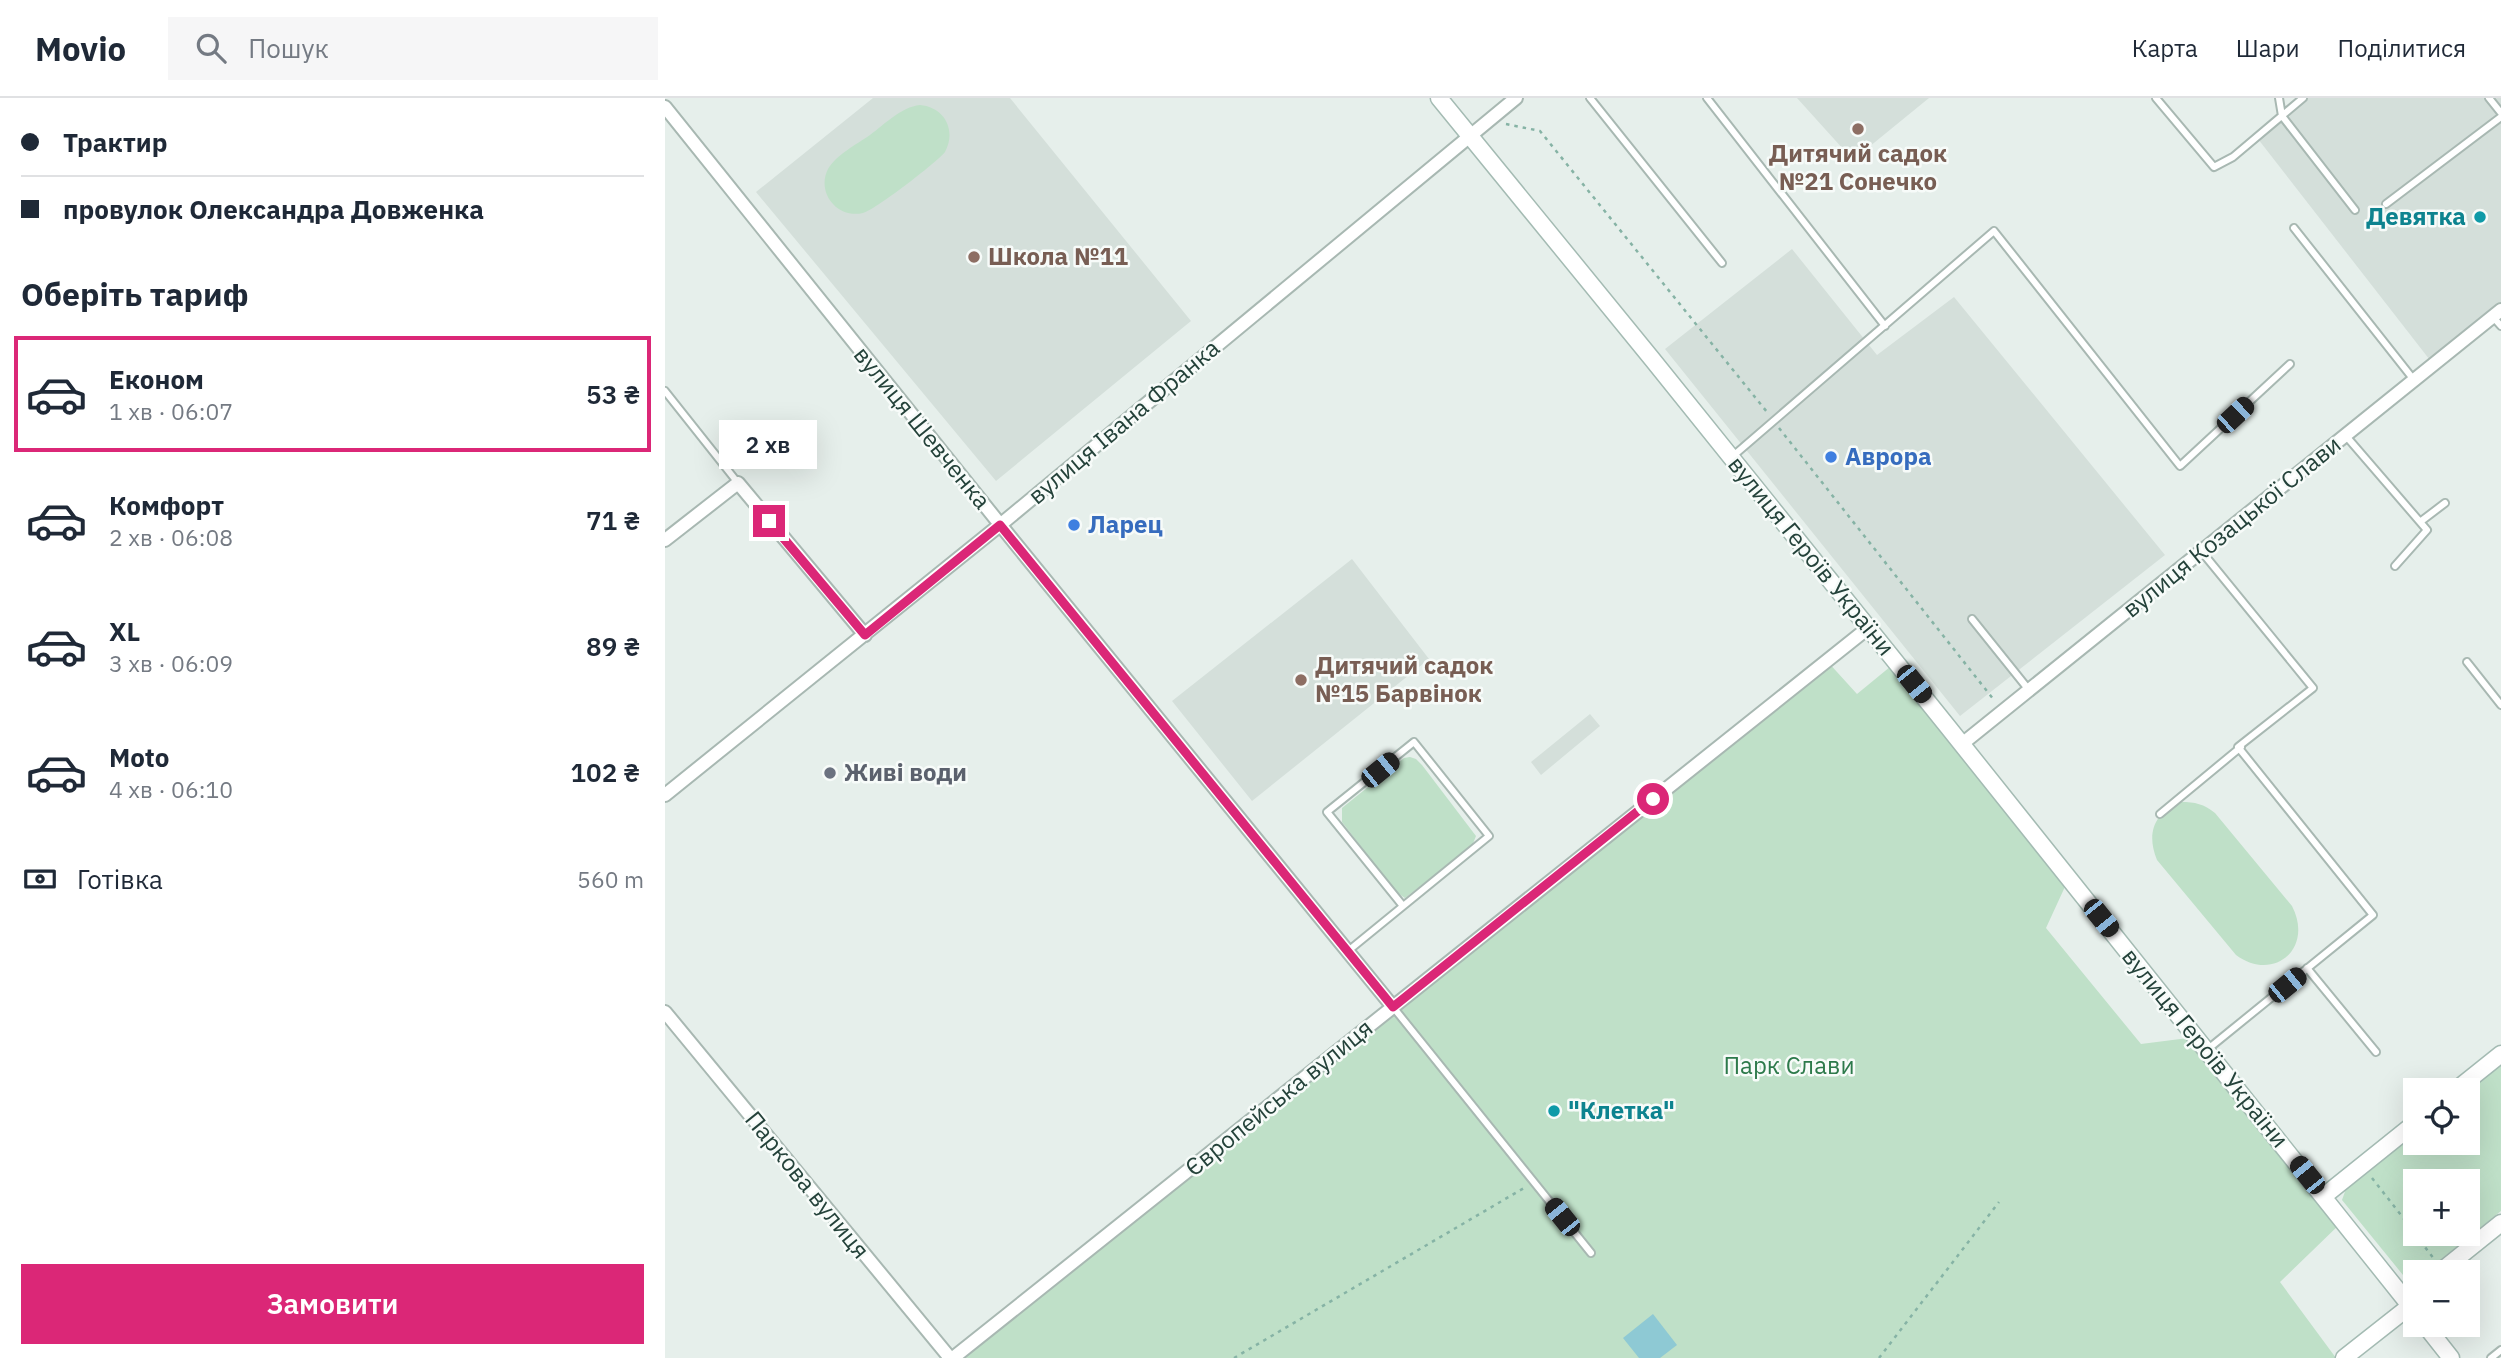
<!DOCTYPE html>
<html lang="uk">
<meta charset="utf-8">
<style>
:root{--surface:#fff;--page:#f6f6f7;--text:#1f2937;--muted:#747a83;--line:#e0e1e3;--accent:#db2777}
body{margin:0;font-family:"IBM Plex Sans",sans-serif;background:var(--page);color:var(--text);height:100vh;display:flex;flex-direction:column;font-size:26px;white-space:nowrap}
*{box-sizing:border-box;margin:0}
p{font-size:23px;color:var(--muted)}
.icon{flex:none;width:38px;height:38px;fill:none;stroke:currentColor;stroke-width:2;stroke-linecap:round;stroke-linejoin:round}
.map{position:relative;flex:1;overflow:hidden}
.drawer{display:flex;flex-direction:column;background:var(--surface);width:665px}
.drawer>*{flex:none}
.hud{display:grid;align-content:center;height:154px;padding:0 21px;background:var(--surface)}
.controls{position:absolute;left:1738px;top:980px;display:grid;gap:14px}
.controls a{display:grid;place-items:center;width:77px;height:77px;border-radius:0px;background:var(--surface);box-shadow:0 7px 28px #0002;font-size:35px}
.end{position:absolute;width:32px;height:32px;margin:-16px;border:9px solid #db2777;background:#fff;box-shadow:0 0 0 4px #fff}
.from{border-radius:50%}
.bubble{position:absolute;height:49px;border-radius:0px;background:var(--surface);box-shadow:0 7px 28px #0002;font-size:23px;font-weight:600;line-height:49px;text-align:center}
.car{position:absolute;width:21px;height:42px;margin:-21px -10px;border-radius:9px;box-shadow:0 0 5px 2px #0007;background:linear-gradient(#222 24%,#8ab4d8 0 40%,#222 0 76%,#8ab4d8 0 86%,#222 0)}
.hud b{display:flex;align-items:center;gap:24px;height:66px;font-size:26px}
.hud b+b{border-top:2px solid var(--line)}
.hud i{width:18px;height:18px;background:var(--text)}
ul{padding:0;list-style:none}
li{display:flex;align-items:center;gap:21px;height:116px;margin:0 14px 10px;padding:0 7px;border:4px solid transparent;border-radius:0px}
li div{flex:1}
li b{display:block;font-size:26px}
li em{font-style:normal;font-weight:600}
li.on{border-color:var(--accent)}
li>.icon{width:63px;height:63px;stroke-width:1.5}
h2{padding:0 21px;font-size:32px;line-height:84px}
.pay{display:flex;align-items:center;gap:18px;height:77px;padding:0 21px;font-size:26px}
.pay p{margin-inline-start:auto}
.primary-button{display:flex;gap:14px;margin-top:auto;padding:14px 21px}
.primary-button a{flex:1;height:80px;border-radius:0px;background:var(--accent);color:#fff;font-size:28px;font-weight:600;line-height:80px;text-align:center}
header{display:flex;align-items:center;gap:42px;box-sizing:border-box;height:98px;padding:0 35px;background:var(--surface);border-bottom:2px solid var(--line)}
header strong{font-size:33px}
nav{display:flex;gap:38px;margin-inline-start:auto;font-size:24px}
.search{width:490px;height:63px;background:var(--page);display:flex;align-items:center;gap:18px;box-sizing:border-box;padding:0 24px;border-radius:0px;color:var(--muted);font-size:26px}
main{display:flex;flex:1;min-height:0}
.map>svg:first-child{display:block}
.built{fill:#d4dfda}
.green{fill:#bfe0c8;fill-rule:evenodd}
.water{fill:#8ec9d4}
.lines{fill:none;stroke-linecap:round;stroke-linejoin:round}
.lane-casing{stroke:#a8b8b2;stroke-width:10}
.street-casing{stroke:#a8b8b2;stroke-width:16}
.secondary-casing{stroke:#a4bbb3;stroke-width:19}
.path{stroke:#86b3a5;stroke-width:2.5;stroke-dasharray:3.5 5;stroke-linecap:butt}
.lane{stroke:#fff;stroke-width:6}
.street{stroke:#fff;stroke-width:12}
.secondary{stroke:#fff;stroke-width:16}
.route{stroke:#db2777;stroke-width:9}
.education-dot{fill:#8d6e63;stroke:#f7fbf9;stroke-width:2.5}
.culture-dot{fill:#0f9aa8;stroke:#f7fbf9;stroke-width:2.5}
.shop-dot{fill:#3f7fe0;stroke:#f7fbf9;stroke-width:2.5}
.worship-dot{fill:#6b7280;stroke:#f7fbf9;stroke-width:2.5}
.labels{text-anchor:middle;stroke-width:5;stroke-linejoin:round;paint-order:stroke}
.education-label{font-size:24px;font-weight:bold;fill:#785e54;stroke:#f7fbf9;text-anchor:start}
.culture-label{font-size:24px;font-weight:bold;fill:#0d838f;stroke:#f7fbf9;text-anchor:end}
.street-label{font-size:24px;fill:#24423a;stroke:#f7fbf9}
.shop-label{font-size:24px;font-weight:bold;fill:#366cbe;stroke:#f7fbf9;text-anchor:start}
.worship-label{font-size:24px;font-weight:bold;fill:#5b616d;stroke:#f7fbf9;text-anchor:start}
.park-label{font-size:24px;fill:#2d7a4b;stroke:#f7fbf9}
</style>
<header>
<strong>Movio</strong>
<div class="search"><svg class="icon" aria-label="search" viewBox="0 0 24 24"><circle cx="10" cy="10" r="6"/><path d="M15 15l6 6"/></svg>Пошук</div>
<nav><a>Карта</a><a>Шари</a><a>Поділитися</a></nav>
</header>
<main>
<section class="drawer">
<div class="hud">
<b><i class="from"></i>Трактир</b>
<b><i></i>провулок Олександра Довженка</b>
</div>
<h2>Оберіть тариф</h2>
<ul>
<li class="on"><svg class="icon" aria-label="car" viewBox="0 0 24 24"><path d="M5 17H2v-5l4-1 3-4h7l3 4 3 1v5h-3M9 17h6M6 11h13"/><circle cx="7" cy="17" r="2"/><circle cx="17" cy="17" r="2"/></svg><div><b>Економ</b><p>1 хв · 06:07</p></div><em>53 ₴</em></li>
<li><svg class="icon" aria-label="car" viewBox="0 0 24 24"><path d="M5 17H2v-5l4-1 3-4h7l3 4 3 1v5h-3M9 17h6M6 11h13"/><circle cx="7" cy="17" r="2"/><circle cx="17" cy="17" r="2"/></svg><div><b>Комфорт</b><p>2 хв · 06:08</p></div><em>71 ₴</em></li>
<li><svg class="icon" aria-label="car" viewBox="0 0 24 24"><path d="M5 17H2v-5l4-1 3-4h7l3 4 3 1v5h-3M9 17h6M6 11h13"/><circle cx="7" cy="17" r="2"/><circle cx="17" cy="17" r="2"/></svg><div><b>XL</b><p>3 хв · 06:09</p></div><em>89 ₴</em></li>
<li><svg class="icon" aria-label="car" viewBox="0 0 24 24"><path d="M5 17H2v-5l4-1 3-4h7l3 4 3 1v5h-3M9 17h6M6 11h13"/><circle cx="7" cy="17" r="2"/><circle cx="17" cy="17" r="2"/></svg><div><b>Moto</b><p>4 хв · 06:10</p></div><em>102 ₴</em></li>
</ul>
<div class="pay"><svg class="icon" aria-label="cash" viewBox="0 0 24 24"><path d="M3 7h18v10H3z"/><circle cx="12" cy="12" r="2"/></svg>Готівка<p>560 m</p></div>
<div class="primary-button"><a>Замовити</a></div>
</section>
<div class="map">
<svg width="1836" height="1260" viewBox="0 0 1836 1260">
<rect width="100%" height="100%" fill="#e6efeb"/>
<!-- built -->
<path class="built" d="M208,0H345L526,223L331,383L91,94Z
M1132,0H1264L1188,62Z
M1638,0H1836V212L1768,266L1593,41Z
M1127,151L1212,257L1289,199L1500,457L1295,618L1000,251Z
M687,461L764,561L587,703L507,603Z
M925,616L935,628L876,677L866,664Z"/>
<!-- green -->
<path class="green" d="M255,7C279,9 292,32 280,54C271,65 210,112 198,115C172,121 151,94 163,71C171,57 192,46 205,37C220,26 236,9 255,7Z
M1162,563L1192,596L1231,564L1404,780L1381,830L1476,946L1531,939L1676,1125L1615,1184L1671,1260H288Z
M745,659L751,661L757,667L811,738L807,748L740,800L731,794L677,724V710L739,660Z
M1516,704C1530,704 1539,706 1550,715L1627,808C1649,850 1609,885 1571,857L1492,762C1481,736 1489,714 1516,704Z
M1836,964V1113L1760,1174H1750V1180L1746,1181L1738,1177L1677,1102L1682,1088L1750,1033V1045H1802V992ZM1750,1083H1802V1136H1750Z"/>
<!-- water -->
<path class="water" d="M988,1216L1012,1247L995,1260H974L958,1240Z"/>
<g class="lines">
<!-- lane casing -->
<g class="lane-casing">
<path id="lane" d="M925,0L1057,165
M1042,0L1220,228
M1491,0L1549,69L1568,59L1638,0
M1614,0L1617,18L1690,112
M1824,0L1836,15
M1721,106L1836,19
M1629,130L1749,282
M1828,219L1836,228
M0,293L73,385
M1681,338L1762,432L1730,468
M1068,358L1329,133L1515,368L1625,266
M1755,424L1780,405
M1537,454L1648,590L1573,649L1708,817L1543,951
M1307,521L1364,592
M1802,564L1836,607
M1495,716L1576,649
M683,853L824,738L749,644L662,714L738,808
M1642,870L1711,954
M728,909L926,1155
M1826,1260L1836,1252"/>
</g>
<!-- street casing -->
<g class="street-casing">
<path id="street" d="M0,9L350,445L728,909
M0,442L73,385L200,537
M1297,646L1836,212
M0,697L335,427L851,0
M0,914L285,1260
M288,1260L1203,530"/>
</g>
<!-- secondary casing -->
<g class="secondary-casing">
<path id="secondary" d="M774,0L987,261L1283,629L1750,1214
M1791,992L1836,956
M1659,1098L1750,1025
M1775,1174L1836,1125
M1760,1227L1786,1260
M1679,1260L1745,1208L1750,1196"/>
</g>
<!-- path -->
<path class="path" d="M841,26L875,33L1102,314
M1114,330L1329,602
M1707,1080L1750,1135
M1750,1136L1769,1161
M569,1260L859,1090
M1214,1260L1334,1104"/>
<!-- lane -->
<use href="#lane" class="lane"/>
<!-- street -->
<use href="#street" class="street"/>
<!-- secondary -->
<use href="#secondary" class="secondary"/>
</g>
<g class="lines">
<!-- route -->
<path class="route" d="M104,423L200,537L335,427L728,909L988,701"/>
</g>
<!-- markers -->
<g class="education-dot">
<circle cx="1193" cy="31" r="7"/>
<circle cx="309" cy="159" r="7"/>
<circle cx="636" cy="582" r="7"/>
</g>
<g class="culture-dot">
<circle cx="1815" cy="119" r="7"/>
<circle cx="889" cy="1013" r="7"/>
</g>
<g class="shop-dot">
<circle cx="1166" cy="359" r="7"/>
<circle cx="409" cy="427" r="7"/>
</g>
<circle class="worship-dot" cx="165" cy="675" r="7"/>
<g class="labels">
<!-- education labels -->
<g class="education-label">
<text x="1193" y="64" text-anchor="middle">Дитячий садок<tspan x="1193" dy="28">№21 Сонечко</tspan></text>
<text x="323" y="167">Школа №11</text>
<text x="650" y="576">Дитячий садок<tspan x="650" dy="28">№15 Барвінок</tspan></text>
</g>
<!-- culture labels -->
<g class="culture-label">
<text x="1801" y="127">Девятка</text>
<text x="903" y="1021" text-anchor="start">"Клетка"</text>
</g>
<!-- street labels -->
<g class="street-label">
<text transform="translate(459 324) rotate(-40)" y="8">вулиця Івана Франка</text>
<text transform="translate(257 330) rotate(51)" y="8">вулиця Шевченка</text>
<text transform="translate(1567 429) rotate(-39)" y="8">вулиця Козацької Слави</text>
<text transform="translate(1146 458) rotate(51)" y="8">вулиця Героїв України</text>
<text transform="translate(1540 950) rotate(51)" y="8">вулиця Героїв України</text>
<text transform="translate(614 1000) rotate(-39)" y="8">Європейська вулиця</text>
<text transform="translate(142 1087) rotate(51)" y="8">Паркова вулиця</text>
</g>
<!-- shop labels -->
<g class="shop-label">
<text x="1180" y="367">Аврора</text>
<text x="423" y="435">Ларец</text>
</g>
<!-- worship labels -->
<g class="worship-label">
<text x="179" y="683">Живі води</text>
</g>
<!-- park labels -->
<g class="park-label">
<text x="1124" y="976">Парк Слави</text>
</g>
</g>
</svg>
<div class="controls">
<a><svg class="icon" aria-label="locate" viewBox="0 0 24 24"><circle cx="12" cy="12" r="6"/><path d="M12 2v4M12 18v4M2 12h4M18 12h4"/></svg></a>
<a>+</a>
<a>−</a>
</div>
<i class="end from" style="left:988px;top:701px"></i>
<i class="end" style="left:104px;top:423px"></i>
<div class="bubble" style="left:54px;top:322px;width:98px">2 хв</div>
<i class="car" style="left:1570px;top:317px;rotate:47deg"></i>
<i class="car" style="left:1249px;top:586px;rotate:141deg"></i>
<i class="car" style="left:715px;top:672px;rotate:51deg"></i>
<i class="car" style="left:1436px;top:820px;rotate:141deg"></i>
<i class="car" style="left:1622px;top:887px;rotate:51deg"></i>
<i class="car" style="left:1642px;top:1077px;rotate:321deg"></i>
<i class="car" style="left:897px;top:1119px;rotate:321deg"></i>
</div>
</main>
